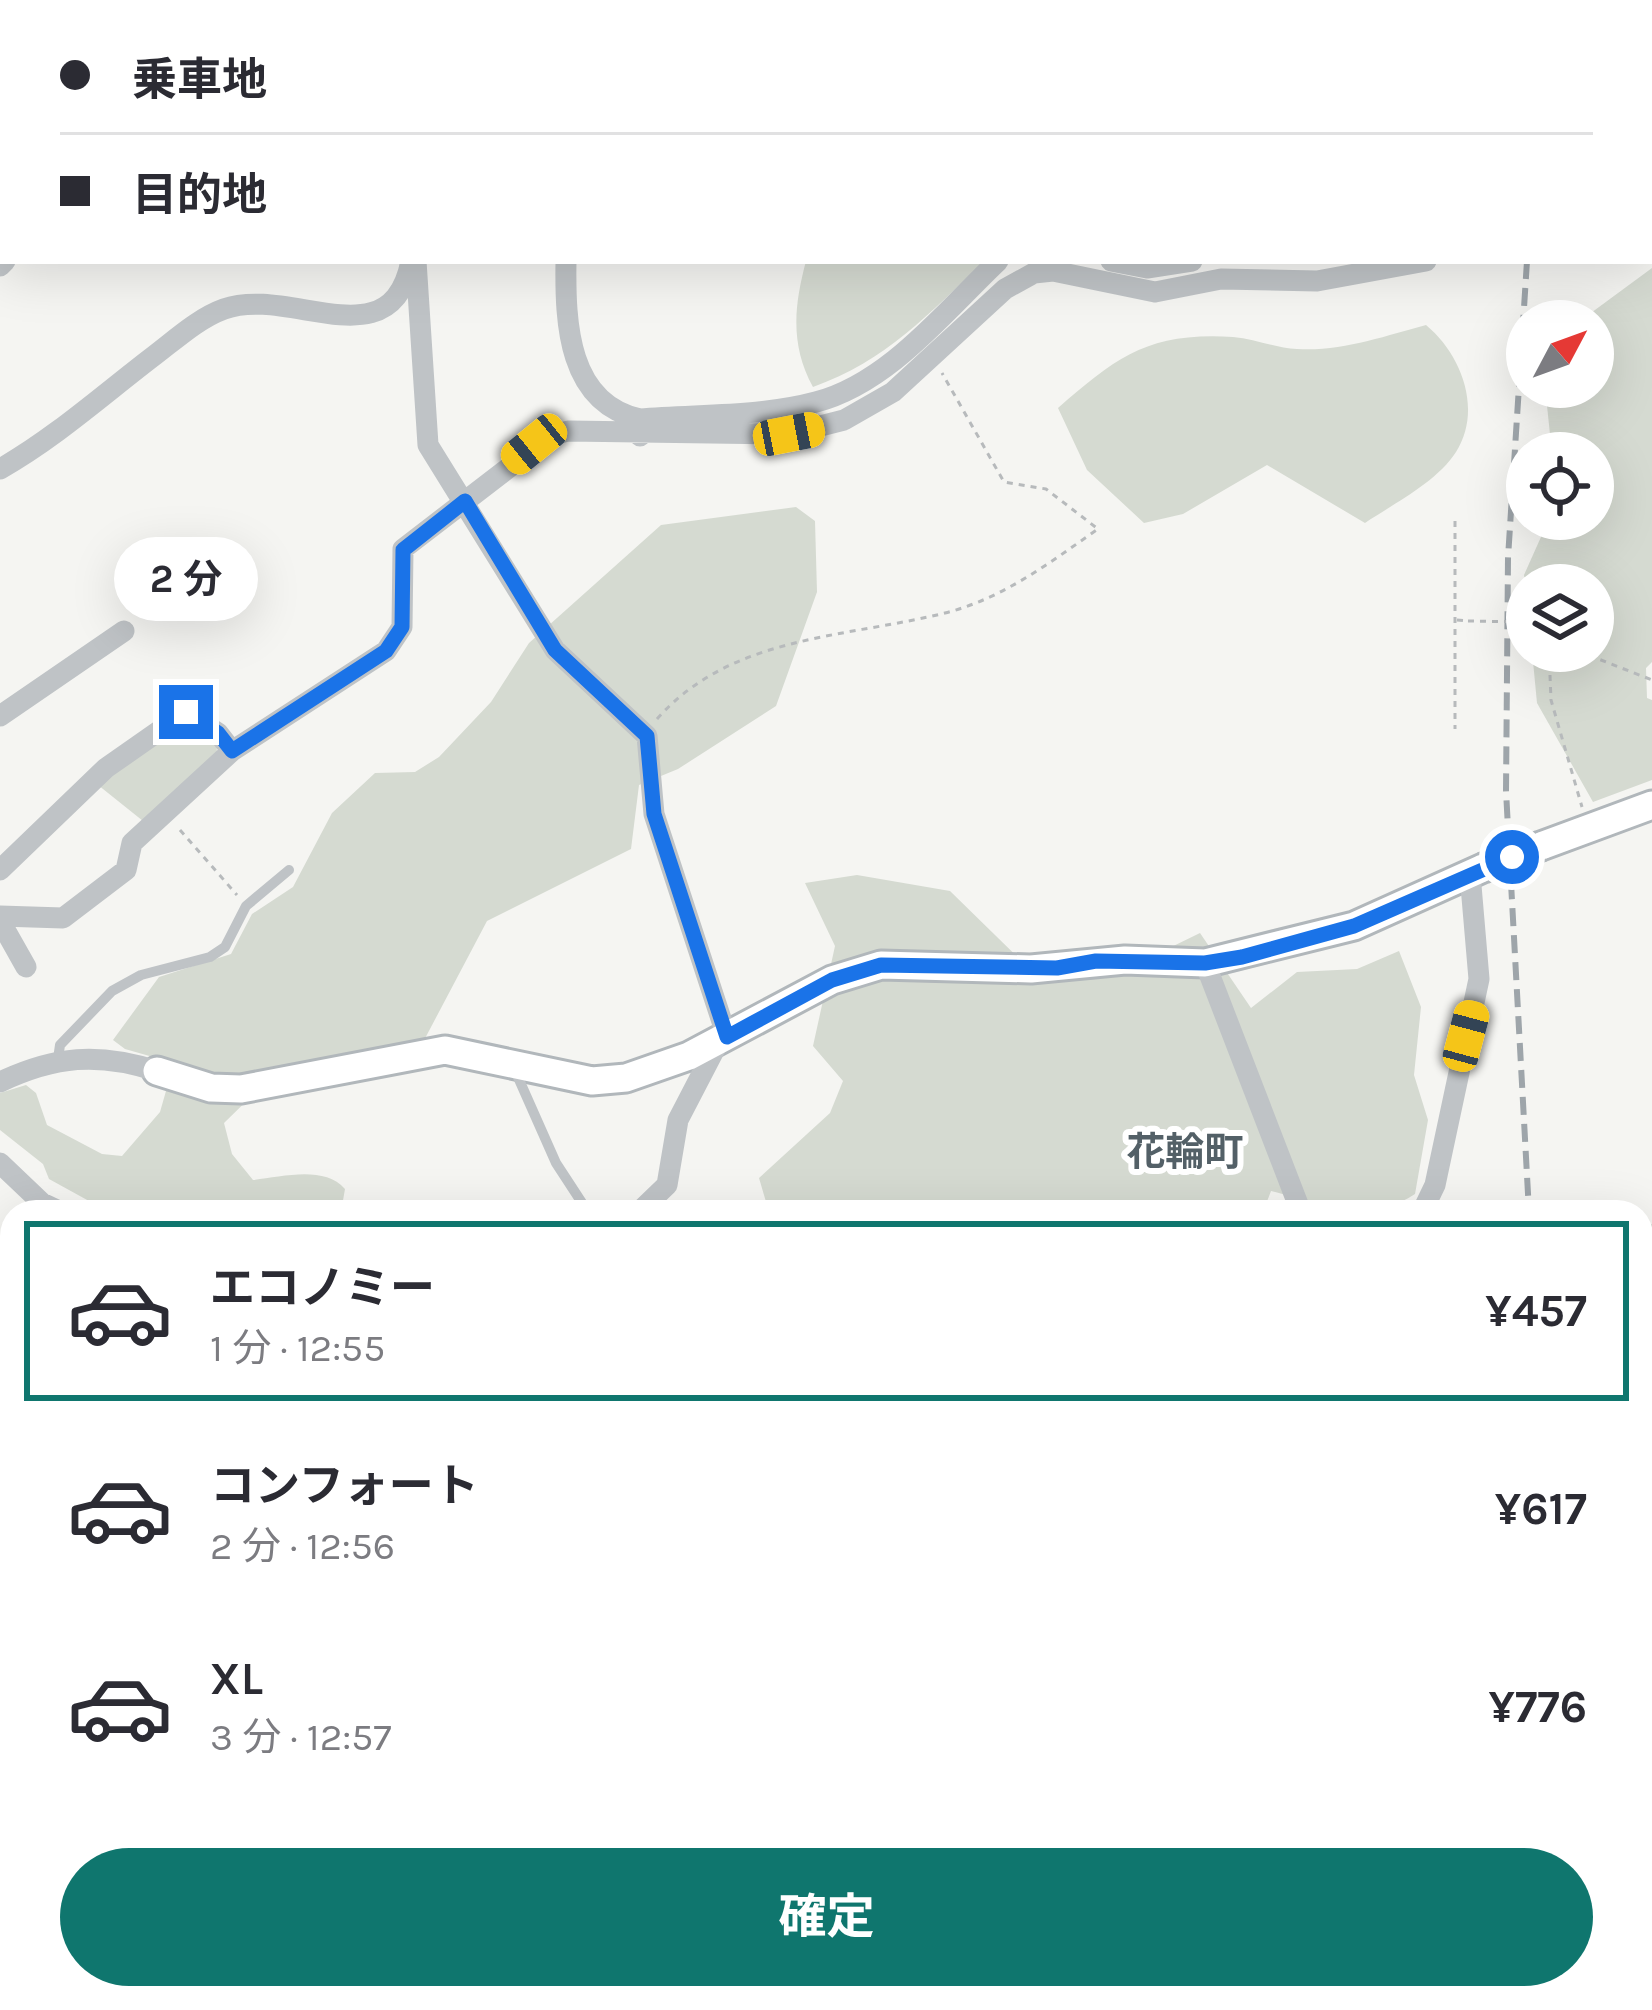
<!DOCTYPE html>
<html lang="ja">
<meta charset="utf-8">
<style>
:root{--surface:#fff;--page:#f7f7f7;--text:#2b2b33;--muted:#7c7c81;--line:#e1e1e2;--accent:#0f766e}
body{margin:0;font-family:Karla,"Noto Sans JP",sans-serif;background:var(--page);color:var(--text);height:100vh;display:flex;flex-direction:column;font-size:45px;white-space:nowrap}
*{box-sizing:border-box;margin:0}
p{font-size:39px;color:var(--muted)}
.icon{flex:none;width:66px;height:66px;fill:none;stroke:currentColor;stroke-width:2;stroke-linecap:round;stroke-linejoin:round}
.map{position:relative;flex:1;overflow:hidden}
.panel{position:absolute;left:0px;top:1200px;width:1653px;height:810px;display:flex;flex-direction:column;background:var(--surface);border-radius:36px 36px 0 0;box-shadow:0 12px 48px #0002}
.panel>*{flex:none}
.banner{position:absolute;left:0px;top:0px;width:1653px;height:264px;box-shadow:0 12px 48px #0002;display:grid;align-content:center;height:264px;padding:0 60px;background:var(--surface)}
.needle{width:78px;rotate:49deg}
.controls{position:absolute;left:1506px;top:300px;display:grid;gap:24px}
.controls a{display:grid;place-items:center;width:108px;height:108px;border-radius:50%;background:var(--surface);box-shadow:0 12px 48px #0002;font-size:60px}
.end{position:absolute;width:54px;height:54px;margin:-27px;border:15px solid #1a73e8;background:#fff;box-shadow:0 0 0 6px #fff}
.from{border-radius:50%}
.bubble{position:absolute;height:84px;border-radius:42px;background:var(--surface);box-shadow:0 12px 48px #0002;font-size:39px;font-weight:700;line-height:84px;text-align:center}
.car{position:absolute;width:36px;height:72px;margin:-36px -18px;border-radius:15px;box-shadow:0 0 9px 3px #0007;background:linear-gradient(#f5c518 24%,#345 0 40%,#f5c518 0 76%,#345 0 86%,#f5c518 0)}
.banner b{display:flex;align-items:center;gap:42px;height:114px;font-size:45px}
.banner b+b{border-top:3px solid var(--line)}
.banner i{width:30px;height:30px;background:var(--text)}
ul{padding:21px 0 0;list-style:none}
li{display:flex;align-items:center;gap:36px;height:180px;margin:0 24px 18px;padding:0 36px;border:6px solid transparent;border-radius:0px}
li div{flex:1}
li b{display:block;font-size:45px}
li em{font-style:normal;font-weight:700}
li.active{border-color:var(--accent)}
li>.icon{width:108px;height:108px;stroke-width:1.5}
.button{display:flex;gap:24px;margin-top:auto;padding:24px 60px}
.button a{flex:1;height:138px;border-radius:72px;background:var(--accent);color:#fff;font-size:48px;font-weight:700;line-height:138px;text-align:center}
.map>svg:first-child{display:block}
.green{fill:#d5dad1}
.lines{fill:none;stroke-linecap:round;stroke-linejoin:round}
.stream{stroke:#b5c3c6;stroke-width:6}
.secondary-casing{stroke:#b1b7bb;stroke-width:33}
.path{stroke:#b7babc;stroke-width:3;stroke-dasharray:6 6;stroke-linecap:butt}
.lane{stroke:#bfc3c6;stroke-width:10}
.street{stroke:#bfc3c6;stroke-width:21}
.secondary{stroke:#fff;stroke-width:27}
.rail{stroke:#9ea5aa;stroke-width:6;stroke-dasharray:18 9;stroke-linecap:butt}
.secondary-bridge-casing{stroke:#b1b7bb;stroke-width:33;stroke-linecap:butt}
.path-bridge{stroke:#b7babc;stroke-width:3;stroke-dasharray:6 6;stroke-linecap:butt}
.secondary-bridge{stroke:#fff;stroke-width:27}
.route{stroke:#1a73e8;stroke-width:15}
.labels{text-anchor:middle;stroke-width:12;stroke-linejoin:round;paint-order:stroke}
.neighbourhood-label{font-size:39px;font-weight:bold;fill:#536067;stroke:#fff}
</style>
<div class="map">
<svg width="1652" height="2010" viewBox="0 0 1652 2010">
<rect width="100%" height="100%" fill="#f5f5f2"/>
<!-- green -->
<path class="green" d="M806,261H984C930,313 886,361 813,387C790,345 794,306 806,261Z
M1652,268V662L1646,668L1647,698L1652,700V780L1593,802L1537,703L1532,651H1593V585H1527V602L1524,575L1549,519H1593V453H1552L1545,387H1593V321H1580Z
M1426,325C1461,354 1483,409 1456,452C1437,482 1393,504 1365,523L1267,465L1183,514L1144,523L1087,470L1058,408C1118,356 1149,332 1233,337C1255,339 1276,348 1297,349C1340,352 1385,336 1426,325Z
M796,507L815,521L817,592L776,706L678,769L639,785L631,849L487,921L421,1046L272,1076L224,1123L232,1154L253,1180C282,1177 324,1165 345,1189L342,1206L323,1204L306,1212H109L49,1179L43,1164L0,1130V1093L26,1085L36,1093L47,1125L102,1154L122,1156L160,1112L174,1063L125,1049L113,1040L159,977L231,954L252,914L293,887L332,813L375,773L415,772L439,757L491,702L529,643L661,525Z
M186,718L216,738L217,752L143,821L98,785Z
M857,875L950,891L1045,984L1157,954L1200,933L1251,1008L1297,972L1357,969L1399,951L1421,1007L1414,1075L1428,1120L1415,1194C1366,1226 1325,1204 1271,1191L1263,1212H769L759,1178L830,1113L843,1081L813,1046L835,946L805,883Z
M1652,1224V2010H1552L1551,2002L1558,1998H1641V1229Z"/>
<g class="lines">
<!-- stream -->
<path class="stream" d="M0,1372L12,1380"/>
<!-- secondary casing -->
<g class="secondary-casing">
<path id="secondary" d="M1541,846L1652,805
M157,1071L211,1088L241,1089L445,1050L592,1081L626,1078L689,1056L832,980L881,965L1031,969L1125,960L1205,963L1354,926L1483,868"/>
</g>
<!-- path -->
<path class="path" d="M1455,521V729
M1457,620L1468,621
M1549,651L1551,700L1582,807
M1578,651L1652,680
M657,719C731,635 845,638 945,613C1004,598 1049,563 1098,529L1046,489L1004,482L942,373
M180,830L237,895
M1641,1878L1652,1874"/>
<!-- lane -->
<path class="lane" d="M312,3L320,0
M58,1059L60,1045L112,991L141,975L210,957L225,947L246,906L289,870
M513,1066L556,1163L588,1212
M0,1795L12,1803"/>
<!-- street -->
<path class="street" d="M1412,0V3
M50,3V0
M109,3L114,0
M372,3V0
M575,3L577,0
M747,3L755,0
M1017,3V0
M1556,3V0
M1649,3V0
M1650,33H1652
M0,89L3,86
M1650,141H1652
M1650,165H1652
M416,261L428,445L555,650L647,736L654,814L727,1037
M566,261C565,324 568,403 640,419
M1111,261L1147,268L1192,261
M0,266L5,261
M640,436V419C697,414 760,417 816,402C889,383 945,311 998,261
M0,469C55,438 105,393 155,355C176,339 199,318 224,309C290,285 391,363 411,261
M0,716L124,631
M0,870L106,768L186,712L218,733L232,751
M0,916L63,918L126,870L132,843L232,751L386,651L402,627L403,549L550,436L568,431L789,434L844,420L893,392L1005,289L1034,273L1053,271L1155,292L1221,279L1317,281L1426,261
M0,921L26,967
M1205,963L1301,1212
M0,1082C55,1056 98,1052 157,1071
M0,1163L42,1203L61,1212
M639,1212L667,1185L678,1120L719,1041
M1422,1212L1435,1185L1479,979L1470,874
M7,1519L12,1518
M0,1753L12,1737
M1228,1998L1265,2010
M0,2007L11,2010
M82,2010L113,1998
M485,2010L487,1998
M727,2010L731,1998
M886,2010L888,1998
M1070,2010L1074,1998
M1630,2010L1652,2007"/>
<!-- secondary -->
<use href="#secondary" class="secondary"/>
<!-- rail -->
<path class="rail" d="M1542,3V0
M1527,261L1508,558L1506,791L1529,1212
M1535,2010L1537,1998"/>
<!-- secondary-bridge casing -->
<g class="secondary-bridge-casing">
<path id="secondary-bridge" d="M1483,868L1541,846"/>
</g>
<!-- path-bridge -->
<path class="path-bridge" d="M1468,621L1527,622"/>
<!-- secondary-bridge -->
<use href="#secondary-bridge" class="secondary-bridge"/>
</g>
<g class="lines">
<!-- route -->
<path class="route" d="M186,712L218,733L232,751L386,651L402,627L403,550L465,501L555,650L647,736L654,814L727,1037L832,980L881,965L1057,968L1096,961L1205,963L1242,957L1354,926L1512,857"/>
</g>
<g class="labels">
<!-- neighbourhood labels -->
<g class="neighbourhood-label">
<text x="1185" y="1165">花輪町</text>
</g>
</g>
</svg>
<div class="controls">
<a><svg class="needle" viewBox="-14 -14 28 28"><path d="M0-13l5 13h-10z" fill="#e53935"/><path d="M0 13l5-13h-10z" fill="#7c7c81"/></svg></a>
<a><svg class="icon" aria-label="locate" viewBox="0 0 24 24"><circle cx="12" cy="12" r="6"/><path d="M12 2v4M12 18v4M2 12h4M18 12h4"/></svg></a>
<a><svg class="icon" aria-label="layers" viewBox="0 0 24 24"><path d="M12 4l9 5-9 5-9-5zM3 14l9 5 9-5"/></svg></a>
</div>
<i class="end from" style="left:1512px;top:857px"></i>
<i class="end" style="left:186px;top:712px"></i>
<div class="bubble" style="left:114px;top:537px;width:144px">2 分</div>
<i class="car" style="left:789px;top:434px;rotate:79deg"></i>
<i class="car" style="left:534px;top:444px;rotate:231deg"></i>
<i class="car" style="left:1466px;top:1036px;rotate:15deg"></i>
<div class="banner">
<b><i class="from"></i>乗車地</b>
<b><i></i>目的地</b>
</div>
<section class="panel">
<ul>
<li class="active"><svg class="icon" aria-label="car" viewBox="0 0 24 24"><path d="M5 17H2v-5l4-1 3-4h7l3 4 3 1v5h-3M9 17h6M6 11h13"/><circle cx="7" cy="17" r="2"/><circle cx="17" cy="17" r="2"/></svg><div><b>エコノミー</b><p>1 分 · 12:55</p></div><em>¥457</em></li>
<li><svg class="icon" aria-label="car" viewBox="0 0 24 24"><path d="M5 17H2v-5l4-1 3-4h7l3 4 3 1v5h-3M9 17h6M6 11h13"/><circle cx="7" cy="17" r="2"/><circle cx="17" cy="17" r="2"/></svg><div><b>コンフォート</b><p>2 分 · 12:56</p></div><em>¥617</em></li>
<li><svg class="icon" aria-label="car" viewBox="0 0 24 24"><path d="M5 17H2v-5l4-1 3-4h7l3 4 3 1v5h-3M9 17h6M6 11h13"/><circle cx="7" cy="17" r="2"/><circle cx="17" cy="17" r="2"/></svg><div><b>XL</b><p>3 分 · 12:57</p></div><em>¥776</em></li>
</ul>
<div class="button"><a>確定</a></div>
</section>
</div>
